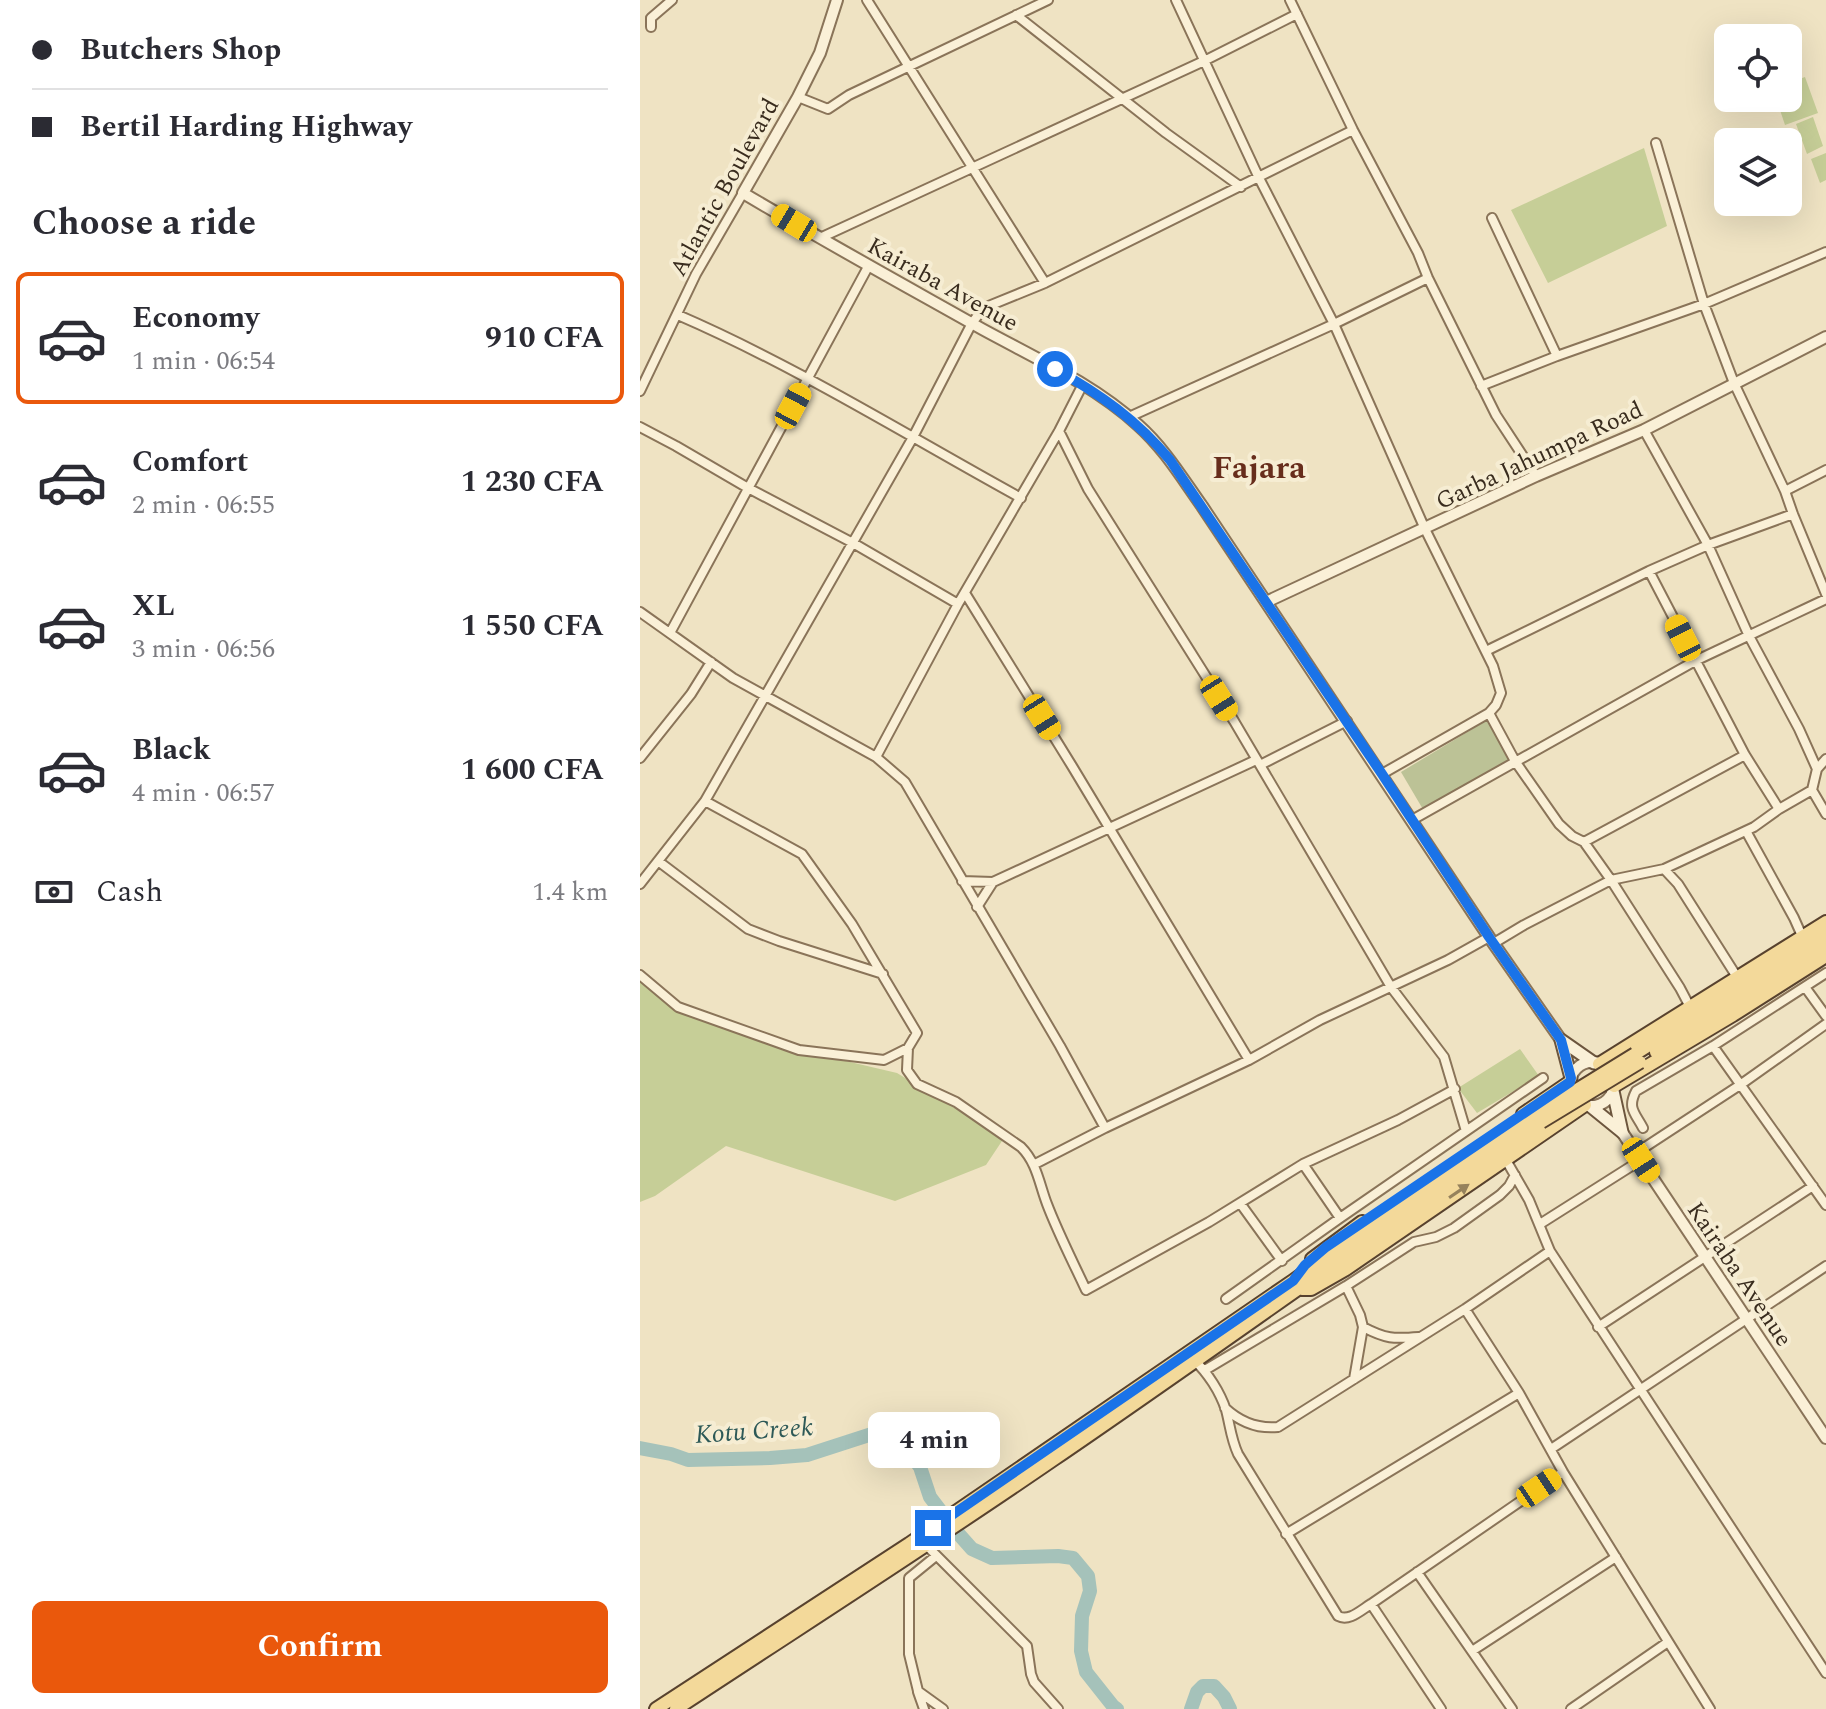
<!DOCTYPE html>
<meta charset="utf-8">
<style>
:root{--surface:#fff;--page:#f2f2f3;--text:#2b2b33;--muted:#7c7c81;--line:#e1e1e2;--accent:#ea580c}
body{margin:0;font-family:Spectral,serif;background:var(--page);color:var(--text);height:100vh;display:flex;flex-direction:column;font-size:30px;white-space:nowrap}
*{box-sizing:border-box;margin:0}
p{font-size:26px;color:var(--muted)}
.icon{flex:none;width:44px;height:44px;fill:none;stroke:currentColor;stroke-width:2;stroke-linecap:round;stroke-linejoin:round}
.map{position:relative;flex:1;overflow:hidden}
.details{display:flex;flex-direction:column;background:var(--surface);width:640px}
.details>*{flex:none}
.top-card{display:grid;align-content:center;height:176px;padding:0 32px;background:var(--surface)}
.buttons{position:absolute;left:1074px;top:24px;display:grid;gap:16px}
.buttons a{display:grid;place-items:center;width:88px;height:88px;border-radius:12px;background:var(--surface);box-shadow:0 8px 32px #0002;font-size:40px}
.end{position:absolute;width:36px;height:36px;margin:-18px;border:10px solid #1a73e8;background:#fff;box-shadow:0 0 0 4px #fff}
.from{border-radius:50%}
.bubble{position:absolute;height:56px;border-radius:12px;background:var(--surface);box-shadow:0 8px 32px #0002;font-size:26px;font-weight:700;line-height:56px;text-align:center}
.car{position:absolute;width:24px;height:48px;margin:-24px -12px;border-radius:10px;box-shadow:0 0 6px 2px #0007;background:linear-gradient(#f5c518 24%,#345 0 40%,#f5c518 0 76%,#345 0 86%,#f5c518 0)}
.top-card b{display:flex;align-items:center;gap:28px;height:76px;font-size:30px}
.top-card b+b{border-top:2px solid var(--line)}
.top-card i{width:20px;height:20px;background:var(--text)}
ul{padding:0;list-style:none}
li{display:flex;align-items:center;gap:24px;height:132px;margin:0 16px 12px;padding:0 16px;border:4px solid transparent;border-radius:12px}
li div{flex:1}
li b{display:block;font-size:30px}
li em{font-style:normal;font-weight:700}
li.selected{border-color:var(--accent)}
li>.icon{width:72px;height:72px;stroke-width:1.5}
h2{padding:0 32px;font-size:36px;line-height:96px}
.pay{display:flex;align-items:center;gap:20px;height:88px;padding:0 32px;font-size:30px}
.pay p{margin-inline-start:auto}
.primary-button{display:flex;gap:16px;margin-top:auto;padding:16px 32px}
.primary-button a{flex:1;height:92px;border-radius:12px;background:var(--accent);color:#fff;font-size:32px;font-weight:700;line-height:92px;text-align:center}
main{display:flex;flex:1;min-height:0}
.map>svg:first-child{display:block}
.green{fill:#c6ce97}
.cemetery{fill:#bcc296}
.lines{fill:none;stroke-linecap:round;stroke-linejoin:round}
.river{stroke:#a5c2ba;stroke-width:14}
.minor-casing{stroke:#8a7459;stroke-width:12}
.tertiary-casing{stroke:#8a7459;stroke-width:14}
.secondary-casing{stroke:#6c553d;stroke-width:15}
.primary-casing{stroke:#58422e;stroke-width:16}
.minor{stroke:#faf0d7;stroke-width:8}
.tertiary{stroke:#faf0d7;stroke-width:10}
.secondary{stroke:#faf0d7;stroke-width:11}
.primary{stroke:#f3d99a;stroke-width:12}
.primary-bridge-casing{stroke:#58422e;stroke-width:16;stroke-linecap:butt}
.primary-bridge{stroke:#f3d99a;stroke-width:12}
.oneway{fill:#96825c}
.route{stroke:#1a73e8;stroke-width:10}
.labels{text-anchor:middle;stroke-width:8;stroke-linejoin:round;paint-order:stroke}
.street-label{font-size:24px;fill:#392c1e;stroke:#f6edd3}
.water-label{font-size:26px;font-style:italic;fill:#2d5957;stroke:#f6edd3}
.district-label{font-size:32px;font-weight:bold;fill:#672d1c;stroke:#f6edd3}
</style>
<main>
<section class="details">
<div class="top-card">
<b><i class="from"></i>Butchers Shop</b>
<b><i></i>Bertil Harding Highway</b>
</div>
<h2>Choose a ride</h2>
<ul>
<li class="selected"><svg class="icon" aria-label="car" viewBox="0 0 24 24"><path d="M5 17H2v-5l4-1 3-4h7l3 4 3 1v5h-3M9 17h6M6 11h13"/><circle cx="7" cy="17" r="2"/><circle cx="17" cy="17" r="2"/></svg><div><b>Economy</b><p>1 min · 06:54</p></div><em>910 CFA</em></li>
<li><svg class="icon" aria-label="car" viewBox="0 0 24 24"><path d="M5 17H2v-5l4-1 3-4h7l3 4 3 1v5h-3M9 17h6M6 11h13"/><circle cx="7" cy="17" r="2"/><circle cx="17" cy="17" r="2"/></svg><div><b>Comfort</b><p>2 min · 06:55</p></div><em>1 230 CFA</em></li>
<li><svg class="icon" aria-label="car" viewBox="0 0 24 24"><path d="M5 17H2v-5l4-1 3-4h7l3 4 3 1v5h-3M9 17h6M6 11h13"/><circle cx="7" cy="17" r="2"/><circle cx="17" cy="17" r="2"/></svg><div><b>XL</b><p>3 min · 06:56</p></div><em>1 550 CFA</em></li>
<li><svg class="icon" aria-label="car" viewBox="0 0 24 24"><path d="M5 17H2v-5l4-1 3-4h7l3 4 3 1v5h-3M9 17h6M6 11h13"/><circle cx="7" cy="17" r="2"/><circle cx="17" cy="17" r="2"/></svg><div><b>Black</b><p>4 min · 06:57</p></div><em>1 600 CFA</em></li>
</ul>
<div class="pay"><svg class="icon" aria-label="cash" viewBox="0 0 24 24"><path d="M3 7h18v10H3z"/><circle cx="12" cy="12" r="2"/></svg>Cash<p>1.4 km</p></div>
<div class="primary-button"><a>Confirm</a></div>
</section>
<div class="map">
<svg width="1186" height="1709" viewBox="0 0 1186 1709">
<rect width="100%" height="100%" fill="#efe3c3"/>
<!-- green -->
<path class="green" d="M1165,77L1178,113L1145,125L1136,98H1148V83Z
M1173,117L1183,146L1167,154L1156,124Z
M1004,148L1027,226L908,283L871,210Z
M1186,153V180L1180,183L1171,159Z
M0,975L38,1007L159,1050L257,1073L364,1138L346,1165L255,1201L86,1146L15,1196L0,1202Z
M880,1049L899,1076L837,1113L818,1088Z"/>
<!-- cemetery -->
<path class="cemetery" d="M849,719L872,758L784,811L761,772Z"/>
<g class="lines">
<!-- river -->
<path class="river" d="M0,1448L31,1454L48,1460L130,1458L167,1455L235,1433L251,1437L264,1447L280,1467L290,1497L316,1531L332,1549L352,1558L418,1556L433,1558L448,1576L450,1591L442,1616L441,1651L446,1672L473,1706L477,1709
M551,1709L557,1692L563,1686H574L584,1697L590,1709"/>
<!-- minor casing -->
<g class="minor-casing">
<path id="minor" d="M227,0L405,283
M536,0L619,178L694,324L785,529L853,666L861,693L856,705L849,713L742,774
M650,0L713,130L778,253L788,278L856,415L896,476
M376,15L526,133L601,187
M11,27V18L32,0
M158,97L188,109L209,95L408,0
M1016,143L1064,304L1094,383L1145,491L1153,514L1186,594
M852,218L917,356
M180,238L564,61L657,14
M38,315C156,366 268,436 381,498
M841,386L917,356L1064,304L1186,252
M0,391L56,274L103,193
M489,417L694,324L788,278
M0,427L36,446L108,488L213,543L318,604
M1004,430L1068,545L1109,636L1159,729L1177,769
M419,431L448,489L594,721L751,987L804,1057L826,1131
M1145,491L1186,470
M1009,571L1105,755L1139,809
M325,593L432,766L609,1060
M0,612L93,678L236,757L265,782L420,1046L465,1128
M30,633L229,265
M846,651L1009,571L1068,545L1153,514
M849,713L875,761L919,824L932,836L944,842L971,880L1040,988L1050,1007
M236,757L318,604L419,431L443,384
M0,758L51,694L71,662
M620,765L707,721
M1172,790L1186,814
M65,801L162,854L212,924L277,1033L268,1048L267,1070L277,1084L316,1102L381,1147C397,1163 399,1183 407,1204C418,1233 433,1262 446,1290L569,1222L663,1164L758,1120L815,1089
M772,820L1055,661L1186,599
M1106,831L1154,918L1162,936
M944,842L1105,755
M18,861L108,929L139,941L243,974
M1024,869L1038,884L1097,977
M322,881L353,882L616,760
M0,884L65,801L272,439L332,323L342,310L351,305L405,283L713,130
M337,907L353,882
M854,943L884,925L971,880L1024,869L1114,827L1139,809L1172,790L1177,769L1186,759
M0,975L38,1007L159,1050L244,1060L268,1048
M1165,987L1186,1016
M1073,1046L1186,1205
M1003,1128C995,1113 987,1108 996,1091L1073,1046L1186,973
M996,1153L1100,1085L1186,1024
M866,1160L889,1200L910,1251L1186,1673
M395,1164L465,1128L609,1060L680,1020L808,960L849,937
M663,1164L700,1218
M600,1203L642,1261
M900,1224L1001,1160
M706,1286L720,1315L723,1327L714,1379
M586,1299L700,1218L903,1078
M825,1309L879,1393L923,1472L1070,1709
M723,1327C746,1339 753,1339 779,1337
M958,1327L1173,1186
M554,1360C568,1373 580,1392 586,1410C590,1425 591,1439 598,1454L698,1616C709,1622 721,1610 731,1604L923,1472
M565,1370L706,1286L774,1242L796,1237L814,1228L860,1195L869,1186L875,1175
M585,1408C600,1422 617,1429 638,1427L825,1309L910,1251
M911,1449L1186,1266
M646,1534L879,1393
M287,1546L387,1646L391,1674L394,1682L418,1709
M296,1556L269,1578V1654L278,1691L303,1709
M777,1572L872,1709
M731,1604L801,1709
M832,1651L976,1557
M278,1692L284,1709
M931,1709L1028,1642"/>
</g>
<!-- tertiary casing -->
<g class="tertiary-casing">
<path id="tertiary" d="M197,0L180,53L158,97L103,193C182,240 262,284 342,329C395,358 453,384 498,425C524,448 542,478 562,506L849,937L921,1040
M626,602L896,476L1004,430L1186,337
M930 1084a22 22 0 1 1 44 0a22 22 0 1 1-44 0Z
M982,1132L1186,1438"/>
</g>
<!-- secondary casing -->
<g class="secondary-casing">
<path id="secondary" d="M921,1040L954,1063
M921,1040L931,1078
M973,1091L982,1132
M950,1106L982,1132"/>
</g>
<!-- primary casing -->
<g class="primary-casing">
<path id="primary" d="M1016,1052L1186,944
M995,1054L1186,932
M959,1064L1186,922
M974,1086L1093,1015L1186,956
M883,1114L930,1082
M672,1259L722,1222
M662,1289H671L706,1269L945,1105
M16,1709L269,1544L653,1281L752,1211L896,1115
M36,1709C162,1626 289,1545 414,1459C577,1348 736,1231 901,1122"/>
</g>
<!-- minor -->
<use href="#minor" class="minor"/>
<!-- tertiary -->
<use href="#tertiary" class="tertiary"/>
<!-- secondary -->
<use href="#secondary" class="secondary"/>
<!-- primary -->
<use href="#primary" class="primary"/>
<!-- primary-bridge casing -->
<g class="primary-bridge-casing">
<path id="primary-bridge" d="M896,1115L995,1054
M901,1122L1000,1062"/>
</g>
<!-- primary-bridge -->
<use href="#primary-bridge" class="primary-bridge"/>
</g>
<!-- one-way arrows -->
<defs><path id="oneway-solid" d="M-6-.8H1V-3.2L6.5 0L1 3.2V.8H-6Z" transform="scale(2)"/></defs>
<use class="oneway" href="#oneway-solid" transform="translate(819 1191) rotate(-34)"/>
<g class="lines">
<!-- route -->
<path class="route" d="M293,1528L653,1281L665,1265L686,1247L930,1082L931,1078L921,1040L849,937L742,774L530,460C497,420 460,394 415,369"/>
</g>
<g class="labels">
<!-- street labels -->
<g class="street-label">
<text transform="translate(84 187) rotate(-61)" y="8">Atlantic Boulevard</text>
<text transform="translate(303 284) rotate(29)" y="8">Kairaba Avenue</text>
<text transform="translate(899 455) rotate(-25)" y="8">Garba Jahumpa Road</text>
<text transform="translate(1100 1274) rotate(56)" y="8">Kairaba Avenue</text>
</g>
<!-- water labels -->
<g class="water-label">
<text transform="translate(114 1430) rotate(-4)" y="9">Kotu Creek</text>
</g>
<!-- district labels -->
<g class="district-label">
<text x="619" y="478">Fajara</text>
</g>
</g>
</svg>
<div class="buttons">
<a><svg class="icon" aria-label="locate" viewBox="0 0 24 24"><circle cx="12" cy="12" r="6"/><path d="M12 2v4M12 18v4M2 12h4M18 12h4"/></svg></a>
<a><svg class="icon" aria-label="layers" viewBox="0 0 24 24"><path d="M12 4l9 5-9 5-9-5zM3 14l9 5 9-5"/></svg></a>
</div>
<i class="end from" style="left:415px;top:369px"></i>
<i class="end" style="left:293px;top:1528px"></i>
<div class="bubble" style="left:228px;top:1412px;width:132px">4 min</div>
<i class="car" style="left:154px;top:223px;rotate:301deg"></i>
<i class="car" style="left:153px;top:406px;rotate:28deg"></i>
<i class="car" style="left:1043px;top:638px;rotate:333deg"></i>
<i class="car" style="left:579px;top:698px;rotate:148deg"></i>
<i class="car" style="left:402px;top:717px;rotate:148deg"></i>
<i class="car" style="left:1001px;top:1160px;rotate:147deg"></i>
<i class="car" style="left:899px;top:1488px;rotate:56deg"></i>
</div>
</main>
